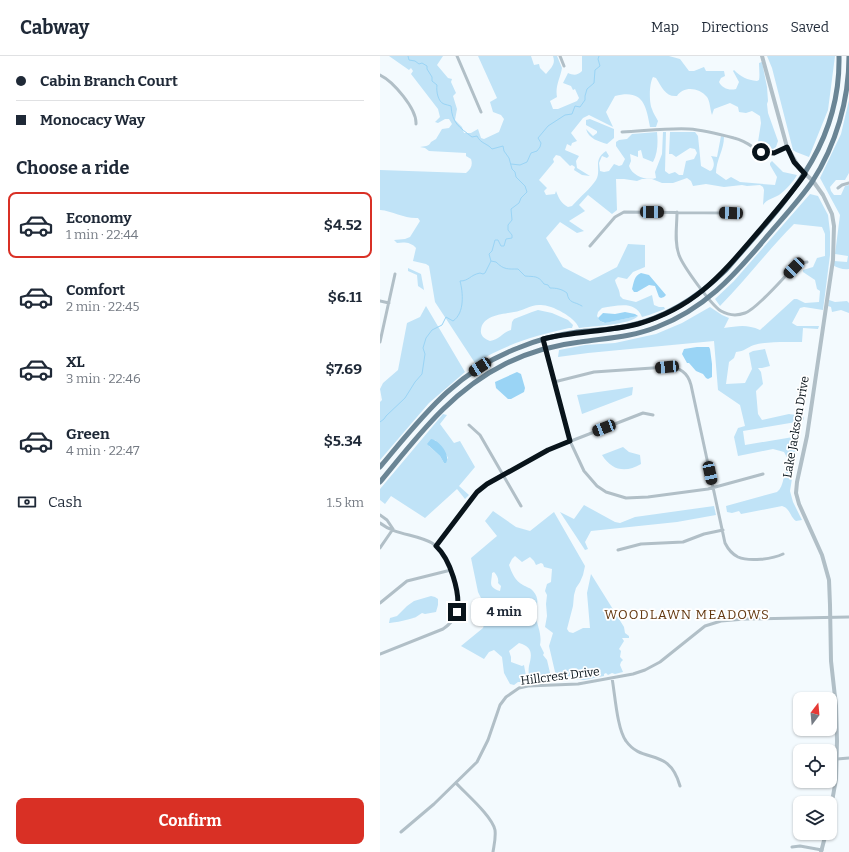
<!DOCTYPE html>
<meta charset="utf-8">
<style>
:root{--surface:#fff;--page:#f2f2f3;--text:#1f2937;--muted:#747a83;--line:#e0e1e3;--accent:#d93025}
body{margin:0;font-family:Bitter,serif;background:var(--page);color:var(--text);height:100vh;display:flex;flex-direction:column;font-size:15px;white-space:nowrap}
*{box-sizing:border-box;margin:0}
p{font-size:13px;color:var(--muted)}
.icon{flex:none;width:22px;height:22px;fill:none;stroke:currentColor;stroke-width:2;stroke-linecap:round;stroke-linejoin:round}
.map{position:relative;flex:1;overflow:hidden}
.details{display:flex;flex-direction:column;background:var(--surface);width:380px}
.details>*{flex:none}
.hud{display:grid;align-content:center;height:88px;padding:0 16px;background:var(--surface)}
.needle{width:26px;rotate:16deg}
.controls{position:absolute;left:413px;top:636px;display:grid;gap:8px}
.controls a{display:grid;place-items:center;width:44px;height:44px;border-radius:8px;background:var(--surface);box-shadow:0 1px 3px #0004;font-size:20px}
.end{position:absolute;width:18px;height:18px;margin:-9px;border:5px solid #09141b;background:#fff;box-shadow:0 0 0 2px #fff}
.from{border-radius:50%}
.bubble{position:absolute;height:28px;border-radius:8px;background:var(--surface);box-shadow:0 1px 3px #0004;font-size:13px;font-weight:700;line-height:28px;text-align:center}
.car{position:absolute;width:12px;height:24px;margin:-12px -6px;border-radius:5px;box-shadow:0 0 3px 1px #0007;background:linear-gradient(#222 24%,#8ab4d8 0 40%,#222 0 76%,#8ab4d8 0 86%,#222 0)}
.hud b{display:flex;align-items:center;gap:14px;height:38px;font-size:15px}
.hud b+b{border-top:1px solid var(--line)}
.hud i{width:10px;height:10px;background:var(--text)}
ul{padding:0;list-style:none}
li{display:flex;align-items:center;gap:12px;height:66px;margin:0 8px 6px;padding:0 8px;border:2px solid transparent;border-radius:8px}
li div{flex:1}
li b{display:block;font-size:15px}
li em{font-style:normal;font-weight:700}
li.on{border-color:var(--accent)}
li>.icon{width:36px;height:36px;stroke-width:1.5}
h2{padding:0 16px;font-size:18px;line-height:48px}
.pay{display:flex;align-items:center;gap:10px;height:44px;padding:0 16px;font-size:15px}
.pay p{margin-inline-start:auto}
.cta{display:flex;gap:8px;margin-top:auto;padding:8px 16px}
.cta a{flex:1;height:46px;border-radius:8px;background:var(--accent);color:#fff;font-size:16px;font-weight:700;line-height:46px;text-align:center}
header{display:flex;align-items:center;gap:24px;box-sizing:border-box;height:56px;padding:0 20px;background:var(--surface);border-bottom:1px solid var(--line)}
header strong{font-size:19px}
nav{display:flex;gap:22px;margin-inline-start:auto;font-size:14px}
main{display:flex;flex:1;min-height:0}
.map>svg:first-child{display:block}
.green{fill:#c0e3f7;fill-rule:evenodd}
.water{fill:#9ad4f5}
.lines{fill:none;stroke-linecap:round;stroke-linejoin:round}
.stream{stroke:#9ad4f5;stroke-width:1}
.minor{stroke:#b1bfc7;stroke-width:3}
.tertiary{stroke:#b1bfc7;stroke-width:4}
.trunk{stroke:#6a8595;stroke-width:5}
.route{stroke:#09141b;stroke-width:5}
.labels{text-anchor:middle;stroke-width:3.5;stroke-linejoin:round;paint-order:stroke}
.street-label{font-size:12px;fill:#09141b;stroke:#fff}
.neighbourhood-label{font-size:13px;letter-spacing:1px;fill:#633810;stroke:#fff}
</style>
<header>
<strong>Cabway</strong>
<nav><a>Map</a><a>Directions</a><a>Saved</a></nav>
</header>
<main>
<section class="details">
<div class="hud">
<b><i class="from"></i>Cabin Branch Court</b>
<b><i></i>Monocacy Way</b>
</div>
<h2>Choose a ride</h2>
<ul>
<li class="on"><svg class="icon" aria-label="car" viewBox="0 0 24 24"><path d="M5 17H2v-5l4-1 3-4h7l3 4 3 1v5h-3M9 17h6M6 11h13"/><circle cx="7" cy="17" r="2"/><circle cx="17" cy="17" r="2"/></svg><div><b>Economy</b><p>1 min · 22:44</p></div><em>$4.52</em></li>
<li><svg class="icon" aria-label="car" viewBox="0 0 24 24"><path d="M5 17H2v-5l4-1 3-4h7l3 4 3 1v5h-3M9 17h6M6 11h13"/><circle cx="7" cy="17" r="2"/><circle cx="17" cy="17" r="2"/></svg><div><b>Comfort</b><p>2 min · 22:45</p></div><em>$6.11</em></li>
<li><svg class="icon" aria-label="car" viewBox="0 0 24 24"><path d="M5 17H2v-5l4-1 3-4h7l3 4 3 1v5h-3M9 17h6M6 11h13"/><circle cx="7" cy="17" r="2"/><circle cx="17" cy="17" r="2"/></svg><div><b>XL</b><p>3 min · 22:46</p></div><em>$7.69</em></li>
<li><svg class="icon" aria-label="car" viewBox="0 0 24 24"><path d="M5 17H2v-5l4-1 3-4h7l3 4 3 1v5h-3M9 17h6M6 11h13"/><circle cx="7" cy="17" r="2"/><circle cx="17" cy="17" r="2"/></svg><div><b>Green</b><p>4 min · 22:47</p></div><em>$5.34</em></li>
</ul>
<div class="pay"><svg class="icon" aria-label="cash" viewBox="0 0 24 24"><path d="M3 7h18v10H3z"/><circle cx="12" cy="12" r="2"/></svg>Cash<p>1.5 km</p></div>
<div class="cta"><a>Confirm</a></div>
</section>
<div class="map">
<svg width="469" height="796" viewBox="0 0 469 796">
<rect width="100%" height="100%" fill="#f3fafe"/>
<!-- green -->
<path class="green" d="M9,0H63L57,9L68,22L72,23L71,26L76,37L73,40L77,53L75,64L82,71L84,77H91L98,73L101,82L104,83L119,76L124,63L121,59L113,56L110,46L117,42L98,0H151L154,9L159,8L160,12L166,18C171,12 176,8 173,0H177L182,12C180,23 175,30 177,41L170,45L173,53H178L197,45L199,42L195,33L193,34L191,30L183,27L188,17C193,19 197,20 202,15V0H289L300,3L309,15H314L324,11L326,15H344L345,20L341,22L339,26C342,32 349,35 356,33L359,26L353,15L354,14C361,21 367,24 377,25L379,24C380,20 379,12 379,7L382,6L387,31L388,45L387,48L388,57L398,85L396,91L393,93L381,90L378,86L381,67L380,60L372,55L366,57L359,56L358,51L350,47L334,53L332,59C330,53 330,45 327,41C319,31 303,30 297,40C285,41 282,31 276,22L273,21C269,28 269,47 272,53C273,57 276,61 278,65L276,71H270C266,49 263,33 235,40L226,56L233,71L209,59L203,62L191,77L197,85L192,87L191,90L187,88L185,94L199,100L196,105L197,112L210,120L202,119L194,114L195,111L192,109L190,110L180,100L176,99L173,103L174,106L159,124L167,132L164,135L166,139L175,138L176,135C179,143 181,147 188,151L192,150C199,142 211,132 216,124C222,114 212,104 226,95L229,100L227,102L222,100L219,107L220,115L224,116L229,115L234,108L239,110L242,109L245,103L236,90V86L239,84L247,83L252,78L277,76C278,86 278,97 273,106L263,102L261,94L258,95V101L250,98L251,105L249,110C252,120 267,125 276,122L275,116L282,98L283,76H286L285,115L289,118L295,116L299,119H303L306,105L314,103L317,97L315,93L310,92L296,101L292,98H289L290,76H315L318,80L321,110L330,115L332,114C335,109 334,105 331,100L337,101L341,80L344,81C344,94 336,104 336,117L346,124L351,121L360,126L395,129L397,121L390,109V107L392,105L403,116L417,119C413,126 406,134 399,139C394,142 387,143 383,149L384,134L383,131L380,129L367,130L362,129L344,131L326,128L313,130L311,125L307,122L293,127H282L272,123H262L257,125L244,123H236L237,154L232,158L208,139L199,149L205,155L189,165L204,175L197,177L180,166L166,182L183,211L210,225L237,211L248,188L265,189V211L253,216L247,223L238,221L235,224C236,229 240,234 240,240L243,243L256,246L272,239L274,249L279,251H284L285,253L269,259L262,261C255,244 237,250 222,252L218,256L217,260L220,265L224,267L258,260C251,269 211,270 199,272C195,261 172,249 161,249C151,248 143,255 134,256C123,258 102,259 101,274C100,280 105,283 110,285C119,284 122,277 131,274L132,266L134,263L152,256L158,254L172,257L188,264L193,269L192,272H189C153,280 127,288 95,307L55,246L49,210L46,208L33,205L36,192C31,186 24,186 17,187L14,184L25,183L30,181L40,165L38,162C25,163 13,155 0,154V114L86,117C91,113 93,109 91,103L86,100V97L49,95L45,92L40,91C44,90 49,91 51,86L56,83L62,73L69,72L72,68L69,63H65L58,67L55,66L60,61L58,53L31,18L33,15L31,12L29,14Z
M387,0H455L448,54L429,101L416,96L413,94L392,12Z
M469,44V117L465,124H456L450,131L451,135L454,139H461L465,130L469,129V213C464,214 457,212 453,209L454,205L467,206L468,200L455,198L460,159L440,122L461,78Z
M210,63L234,73V82L227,88C218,85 209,83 206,73L213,80L217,77V75L206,69V64Z
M430,138L438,140L448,159L450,176V199L443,254L424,251L420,252L412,267L417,270H439L438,273L423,272L422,286C408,286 387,285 374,289C366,292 365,295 356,296L354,302L349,306L346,328L365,327L372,313L369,297L373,295L385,293L390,310L382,312H378L381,316L383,328L376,335L378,358L382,364L409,358L423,360L424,363L422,365L363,375L365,389L419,380L410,435L413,446L422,464L416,465C410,461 410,452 402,450L361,458L359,455L352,457L347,456L346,450L397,436C405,430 402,417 410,407L404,396L393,393L358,400L354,381L358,372L365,370L360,349L338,334L334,285L208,297L178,301L179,294L205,289L235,287L276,278L302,267L330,251L342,259L349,262L344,272C358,270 367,268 380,274L414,243H417L425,247L439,246L440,235L437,233L435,224L423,216V214L433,211L437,202L445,200V178L442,171L414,168C388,194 366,224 340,250L335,243L354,225Z
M28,212L41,218L45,239L44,234L38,230L37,219L28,215Z
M449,244L455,246L467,245L469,247V257L461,254L452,256L451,251L448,250Z
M46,250L85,316L49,347L0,404V346L2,344L0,333L3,327L18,314L27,267L40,261Z
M253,331L252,339L202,358L197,339Z
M63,358L67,359L60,368L74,387L80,385L95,411L79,430L89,439L85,443L77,433L45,462L11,440L5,448L0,444V433ZM55,384L67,400L68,402L64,407L60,400L49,390Z
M243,391L249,396L260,399L261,408C246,417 232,415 222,399Z
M204,449L235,466L240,467L255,461L334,450L336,459L297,466L211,475L205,486L208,493L205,494L180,456L194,463Z
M113,455L136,471L150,475L174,456L205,510L203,519L200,526L196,532L194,539L193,550L187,573L189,576L193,577L203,572H210L207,537L211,518L244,571L245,577L249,580V582H242L244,585L239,593L241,595L240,601L243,604L241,606L240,609L243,616L235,618L232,617L228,619L226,617L224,618V620L204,624L193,623L190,620L182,624H179L175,616L169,590L173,577L165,571L167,560L166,548L167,539L165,535L167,528L171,526L172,513L164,511L163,508L161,507L156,509L154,505L150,501L142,506L135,500L132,503L129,509C132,517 135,525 143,529C146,531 151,532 153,535C162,545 154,552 156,562C158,571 162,579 160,589L164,597L163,599L167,604L171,621C165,626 158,628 150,626C149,621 148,615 149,610C152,598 153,591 139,587L129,595L131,601V606L142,610L144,609L147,626H138L134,629L130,628L124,617L122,601L114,594L109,596L104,603L81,590L103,572L106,562L103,546L98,536L91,502L117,480L105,465ZM114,516C117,519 119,523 118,527L121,530L120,535C107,531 112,526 112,517Z
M51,540L55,541L58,543V549L56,556L45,558L42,557C40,558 38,560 36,561C32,563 14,567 9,567L10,562L17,560L27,550L34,545Z"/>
<!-- water -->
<path class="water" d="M261,217L269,219L286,239L284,241L281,242L279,241L275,230L269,229L257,236H254L252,233C254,226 254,220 261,217Z
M245,256L255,258L258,260L225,267L220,265L218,262L223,257L235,258Z
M317,291H329L330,293L332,308V321L328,323L326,322L323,318L316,315L309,307H307L302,298L304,293Z
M137,316L141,318L145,332L144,336L131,343H128L116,332L115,326Z
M51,383C59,384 71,399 66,407H64L60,400L47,388Z"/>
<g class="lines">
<!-- stream -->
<path class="stream" d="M131,108L140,109L147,106L151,97L157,95L160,91L161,87L158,82L168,70L185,59L192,58L195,50L200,51L205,44V40L207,33L214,27L215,14L220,10L218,3L219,0
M111,205L116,206C124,214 128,213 138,213L145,220C154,221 158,219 164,228L168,229L170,232C176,232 182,233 187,237C189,248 194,245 202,250
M0,366L4,363L6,360L25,342L35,326L42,318L45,298L43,292L46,282L52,274L62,269L66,261L73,265C85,257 83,236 80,225C89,225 90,219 100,217L103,218L105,217L111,205L109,198L112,195L115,184H118L121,190H124L126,183L132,182V179L128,174V169L132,164L131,153L139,147L141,142L147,136L145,130L136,121L135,116L132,113L129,102L124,95L123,90L112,93C107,87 101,88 97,80L92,81C79,71 72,67 71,50C69,49 66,49 64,48C58,46 56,35 57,29L52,25V21L47,13V10L42,7L39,8L35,5L29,4L28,0"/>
<!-- minor -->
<path class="minor" d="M77,0L101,56
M180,0L184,10
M0,19C13,25 37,53 36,68
M242,76C264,75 287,72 309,73C324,74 339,78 354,82C379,88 377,107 407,91
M458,132L462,129L469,127
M297,156C297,170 294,186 299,199C303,210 331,249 341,255C348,259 357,260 365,257C377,253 403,222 413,212L421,207L427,206
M210,190L235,161L244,156L351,157L360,161
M0,245L9,247
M163,283L190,385L204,415L217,430L226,436L246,442L268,441L328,433L383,418
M0,286L15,218
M174,326L214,316L287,311C300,311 308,317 311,329L345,487C348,493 352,498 358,501C369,506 393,503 403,498
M89,369L100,379L141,450
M0,459L7,464L13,473
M0,467C15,479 36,478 52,487C58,491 63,496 67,503C73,514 81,544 76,557C74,564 69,569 63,573L0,598
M56,490L92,441L107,428L168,394L263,357L273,359
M0,492L13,473
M238,494L261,488L303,486L324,478L343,474
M0,547L27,525L71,514
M232,622C235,638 237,673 246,685C263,709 289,690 300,730
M457,703L469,702
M76,727C86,738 112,760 115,774C116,782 114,789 113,796
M21,776L54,748L97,706L108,684L120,649L126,641L139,632L148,630L198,628L253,618L265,614L280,606L325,570L341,565L365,563L469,561
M412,791L420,790L442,794"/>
<!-- tertiary -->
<path class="tertiary" d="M382,0L407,91L420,113L433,125L443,139L452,158L454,170L453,204L427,380L417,426L416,437L419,448L442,499L449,524L450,549L451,605L456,650L457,685L456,723L450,757
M441,796L446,777"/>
<!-- trunk -->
<path class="trunk" d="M0,411C42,361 75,316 138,292C157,284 176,279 197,276C214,274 231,274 248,270C286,262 318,241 346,214C402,148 461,94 459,0
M0,426C38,380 71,335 125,308C149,296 174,289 200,286C227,282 252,281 277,271C324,253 353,221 384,184C400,165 418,146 432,126C456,89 469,44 469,0"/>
</g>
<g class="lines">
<!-- route -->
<path class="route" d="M77,556C81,537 70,503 56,490L97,436L107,428L168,394L190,385L163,283C194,275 227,276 258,268C316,251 342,218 379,175C395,156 411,138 425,118L414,106L407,91L394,97L381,96"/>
</g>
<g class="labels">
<!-- street labels -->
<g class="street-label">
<text transform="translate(416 371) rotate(-80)" y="4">Lake Jackson Drive</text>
<text transform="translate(180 620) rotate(-7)" y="4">Hillcrest Drive</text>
</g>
<!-- neighbourhood labels -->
<g class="neighbourhood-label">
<text x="307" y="563">WOODLAWN MEADOWS</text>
</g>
</g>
</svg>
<div class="controls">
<a><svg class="needle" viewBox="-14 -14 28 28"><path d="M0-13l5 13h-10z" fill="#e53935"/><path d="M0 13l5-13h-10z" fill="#747a83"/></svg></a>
<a><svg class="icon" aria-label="locate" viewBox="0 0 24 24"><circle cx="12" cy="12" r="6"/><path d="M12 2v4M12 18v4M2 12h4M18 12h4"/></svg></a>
<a><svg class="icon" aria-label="layers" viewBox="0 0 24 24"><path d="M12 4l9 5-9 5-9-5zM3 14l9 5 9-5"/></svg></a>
</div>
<i class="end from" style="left:381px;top:96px"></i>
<i class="end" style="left:77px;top:556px"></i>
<div class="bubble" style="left:91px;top:542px;width:66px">4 min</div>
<i class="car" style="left:272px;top:156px;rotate:91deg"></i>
<i class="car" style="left:351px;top:157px;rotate:272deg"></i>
<i class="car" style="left:414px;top:212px;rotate:224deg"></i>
<i class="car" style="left:100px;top:311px;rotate:237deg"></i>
<i class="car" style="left:287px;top:311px;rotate:265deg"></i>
<i class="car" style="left:224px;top:372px;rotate:249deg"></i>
<i class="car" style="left:330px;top:417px;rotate:168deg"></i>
</div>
</main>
